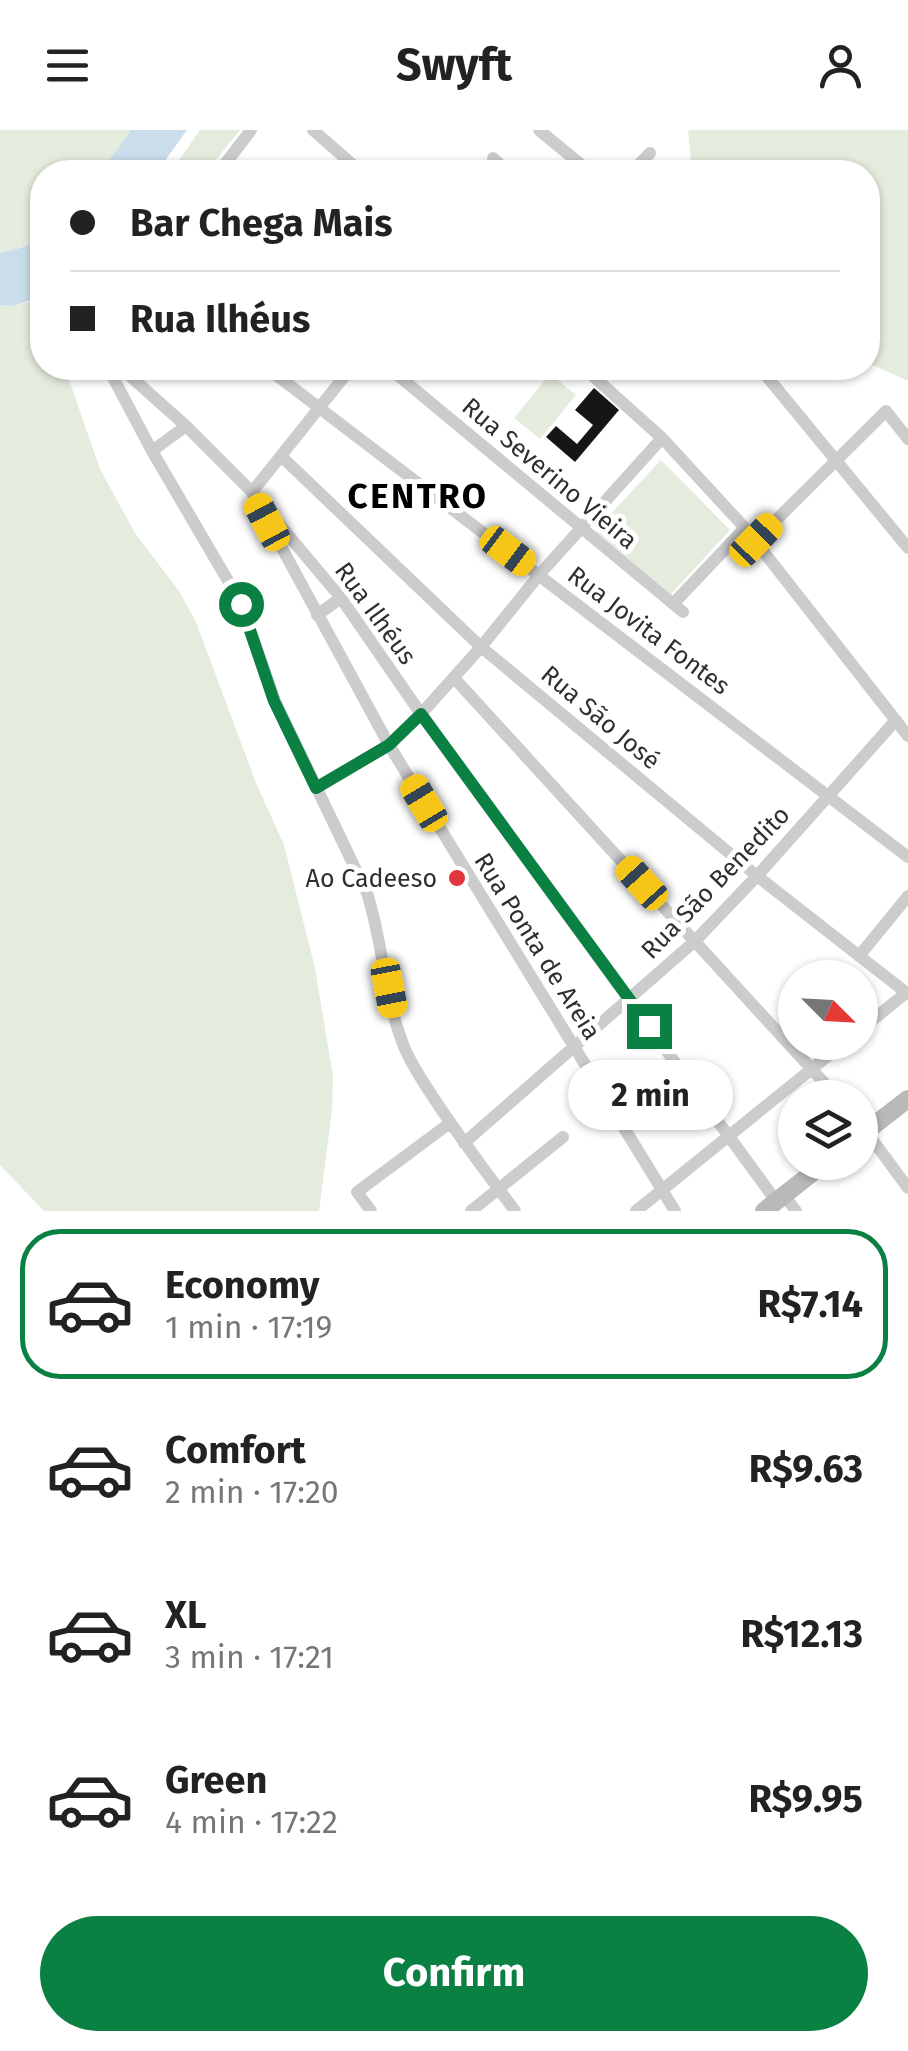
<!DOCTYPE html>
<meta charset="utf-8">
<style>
:root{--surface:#fff;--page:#f2f2f2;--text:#222;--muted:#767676;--line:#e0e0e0;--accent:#0b8043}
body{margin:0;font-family:"Fira Sans",sans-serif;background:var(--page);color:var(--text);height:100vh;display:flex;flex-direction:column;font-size:38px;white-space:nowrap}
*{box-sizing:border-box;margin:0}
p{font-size:32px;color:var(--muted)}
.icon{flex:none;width:55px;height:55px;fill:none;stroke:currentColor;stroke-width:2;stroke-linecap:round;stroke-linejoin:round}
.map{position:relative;height:1081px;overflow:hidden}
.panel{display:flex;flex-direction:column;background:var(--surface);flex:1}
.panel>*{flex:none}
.guide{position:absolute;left:30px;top:30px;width:850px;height:220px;border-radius:40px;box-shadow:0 2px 8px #0004;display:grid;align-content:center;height:220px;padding:0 40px;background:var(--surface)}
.needle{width:65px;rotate:114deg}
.controls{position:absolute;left:778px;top:830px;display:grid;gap:20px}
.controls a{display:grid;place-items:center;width:100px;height:100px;border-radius:50%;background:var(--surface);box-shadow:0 2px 8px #0004;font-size:50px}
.end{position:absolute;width:45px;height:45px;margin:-22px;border:12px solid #0b8043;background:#fff;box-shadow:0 0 0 5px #fff}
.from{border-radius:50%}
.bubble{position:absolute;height:70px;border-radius:35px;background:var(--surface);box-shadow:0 2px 8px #0004;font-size:32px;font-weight:700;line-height:70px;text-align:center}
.car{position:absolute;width:30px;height:60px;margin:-30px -15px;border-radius:12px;box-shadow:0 0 8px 2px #0007;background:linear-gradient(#f5c518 24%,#345 0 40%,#f5c518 0 76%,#345 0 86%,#f5c518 0)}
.guide b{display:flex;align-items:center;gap:35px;height:95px;font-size:38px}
.guide b+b{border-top:2px solid var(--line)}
.guide i{width:25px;height:25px;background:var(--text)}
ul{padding:18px 0 0;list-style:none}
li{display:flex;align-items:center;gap:30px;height:150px;margin:0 20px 15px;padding:0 20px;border:5px solid transparent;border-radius:40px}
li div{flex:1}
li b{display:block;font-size:38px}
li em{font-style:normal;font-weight:700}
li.on{border-color:var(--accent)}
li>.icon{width:90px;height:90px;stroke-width:1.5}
.cta{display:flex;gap:20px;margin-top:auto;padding:20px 40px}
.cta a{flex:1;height:115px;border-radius:60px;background:var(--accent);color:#fff;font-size:40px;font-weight:700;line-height:115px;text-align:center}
header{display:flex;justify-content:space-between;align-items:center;height:130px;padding:0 40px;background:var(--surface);font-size:45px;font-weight:700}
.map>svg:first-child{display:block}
.green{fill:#e4ecdd}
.water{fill:#c9ddeb}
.building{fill:#161616}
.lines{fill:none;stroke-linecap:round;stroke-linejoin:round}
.street{stroke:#ccc;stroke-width:12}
.secondary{stroke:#b9b9b9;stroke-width:18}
.route{stroke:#0b8043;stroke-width:12}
.poi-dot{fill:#e1363d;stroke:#fff;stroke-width:4}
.labels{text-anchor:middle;stroke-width:10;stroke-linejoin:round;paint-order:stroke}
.street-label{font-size:25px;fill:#2f2f2f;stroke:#fff}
.poi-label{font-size:25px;fill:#2f2f2f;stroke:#fff;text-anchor:end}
.district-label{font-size:35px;font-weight:bold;letter-spacing:2.5px;fill:#000;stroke:#fff}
</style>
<header><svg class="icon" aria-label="menu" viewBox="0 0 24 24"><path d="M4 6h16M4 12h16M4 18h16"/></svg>Swyft<svg class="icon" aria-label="person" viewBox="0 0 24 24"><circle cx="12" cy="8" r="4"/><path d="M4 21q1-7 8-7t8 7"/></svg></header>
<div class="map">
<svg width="908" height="1081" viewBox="0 0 908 1081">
<rect width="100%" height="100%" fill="#fff"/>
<!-- green -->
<path class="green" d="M0,0H131L101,42H42V108L24,117L0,123Z
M200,0H240L206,42H171Z
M688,0H908V251L868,233V42H697L691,30Z
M37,170L42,181V238H65L100,339L135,403L179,461L196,492L256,653L284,715L315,838L333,946L332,980L319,1081H44L0,1035V175L12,176Z
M550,244L576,265L540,309L514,288Z
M661,330L730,400L671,464L595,401Z"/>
<!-- water -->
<path class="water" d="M131,0H187L157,42H101Z
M42,108V167L12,176L0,175V123L24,117Z"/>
<!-- building -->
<path class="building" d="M594,258L619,280L575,332L546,307L556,296L577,314L593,295L575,280Z"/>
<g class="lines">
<!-- street -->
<path class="street" d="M313,0L361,42
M539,0L590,42
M493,28L508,42
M219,42L251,0
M632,42L650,23
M108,238L152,321L241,473L275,571L367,763C383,812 384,866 403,914C410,933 422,950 433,967C459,1007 487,1043 515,1081
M121,238L186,296L252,362L341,468L421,584L776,1071
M267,238L908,727
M389,238L683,482
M584,238L662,308L745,398L908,606
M760,238L908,418
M152,321L186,296
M281,326L481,517L757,746L908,864
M255,369L252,362L351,238
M265,387L389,615L675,1081
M756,410L886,281L908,309
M673,474L745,398
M317,485L341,468
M455,549L838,968
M317,657L389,615L421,584L481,517L539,445L662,308
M859,826L908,766
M860,900L906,863
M860,993L908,1058
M464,1013L695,811L757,746L896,590
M784,1065L796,1081
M371,1081L357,1062L450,993
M471,1081L563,1007
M636,1081L845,912"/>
<!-- secondary -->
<path class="secondary" d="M860,1006L908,969
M764,1081L826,1032"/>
</g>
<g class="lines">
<!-- route -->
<path class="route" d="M241,474L274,571L316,658L389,615L421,584L649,896"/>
</g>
<!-- markers -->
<circle class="poi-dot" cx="457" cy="748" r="10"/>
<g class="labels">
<!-- street labels -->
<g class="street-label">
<text transform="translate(550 343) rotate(40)" y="9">Rua Severino Vieira</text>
<text transform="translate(376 483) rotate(54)" y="9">Rua Ilhéus</text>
<text transform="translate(649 500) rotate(37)" y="9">Rua Jovita Fontes</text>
<text transform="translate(601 587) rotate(40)" y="9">Rua São José</text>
<text transform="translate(715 752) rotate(-46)" y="9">Rua São Benedito</text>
<text transform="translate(538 816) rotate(58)" y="9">Rua Ponta de Areia</text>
</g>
<!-- poi labels -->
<g class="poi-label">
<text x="437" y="757">Ao Cadeeso</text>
</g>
<!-- district labels -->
<g class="district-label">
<text x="418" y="378">CENTRO</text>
</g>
</g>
</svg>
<div class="controls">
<a><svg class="needle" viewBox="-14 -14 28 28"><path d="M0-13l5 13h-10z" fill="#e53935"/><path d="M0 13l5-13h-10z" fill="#767676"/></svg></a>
<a><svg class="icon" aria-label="layers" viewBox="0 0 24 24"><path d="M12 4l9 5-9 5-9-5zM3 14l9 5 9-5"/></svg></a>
</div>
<i class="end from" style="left:241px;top:474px"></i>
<i class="end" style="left:649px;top:896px"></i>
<div class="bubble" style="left:568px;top:930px;width:165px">2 min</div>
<i class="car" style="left:267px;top:392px;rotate:332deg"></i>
<i class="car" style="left:756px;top:410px;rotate:44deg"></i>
<i class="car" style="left:508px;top:421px;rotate:127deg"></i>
<i class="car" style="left:424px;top:673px;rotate:329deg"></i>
<i class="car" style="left:642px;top:753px;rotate:318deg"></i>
<i class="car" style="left:389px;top:858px;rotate:169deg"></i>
<div class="guide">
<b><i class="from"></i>Bar Chega Mais</b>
<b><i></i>Rua Ilhéus</b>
</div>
</div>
<section class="panel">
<ul>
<li class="on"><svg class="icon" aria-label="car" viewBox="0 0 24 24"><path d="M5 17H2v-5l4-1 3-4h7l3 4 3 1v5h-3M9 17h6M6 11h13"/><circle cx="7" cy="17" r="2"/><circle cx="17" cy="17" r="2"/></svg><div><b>Economy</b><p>1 min · 17:19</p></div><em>R$7.14</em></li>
<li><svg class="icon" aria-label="car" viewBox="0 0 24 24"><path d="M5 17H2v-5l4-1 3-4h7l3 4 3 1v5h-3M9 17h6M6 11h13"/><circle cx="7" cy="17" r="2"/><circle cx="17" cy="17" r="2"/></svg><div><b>Comfort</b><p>2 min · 17:20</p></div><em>R$9.63</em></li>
<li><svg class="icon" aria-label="car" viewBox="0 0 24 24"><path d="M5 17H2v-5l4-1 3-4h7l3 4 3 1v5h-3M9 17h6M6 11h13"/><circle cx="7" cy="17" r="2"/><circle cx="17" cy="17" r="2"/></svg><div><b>XL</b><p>3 min · 17:21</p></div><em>R$12.13</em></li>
<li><svg class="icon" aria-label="car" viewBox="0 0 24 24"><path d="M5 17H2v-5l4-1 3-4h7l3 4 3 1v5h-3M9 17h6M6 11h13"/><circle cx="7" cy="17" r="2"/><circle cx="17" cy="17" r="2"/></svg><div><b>Green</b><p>4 min · 17:22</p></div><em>R$9.95</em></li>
</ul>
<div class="cta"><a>Confirm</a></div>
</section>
